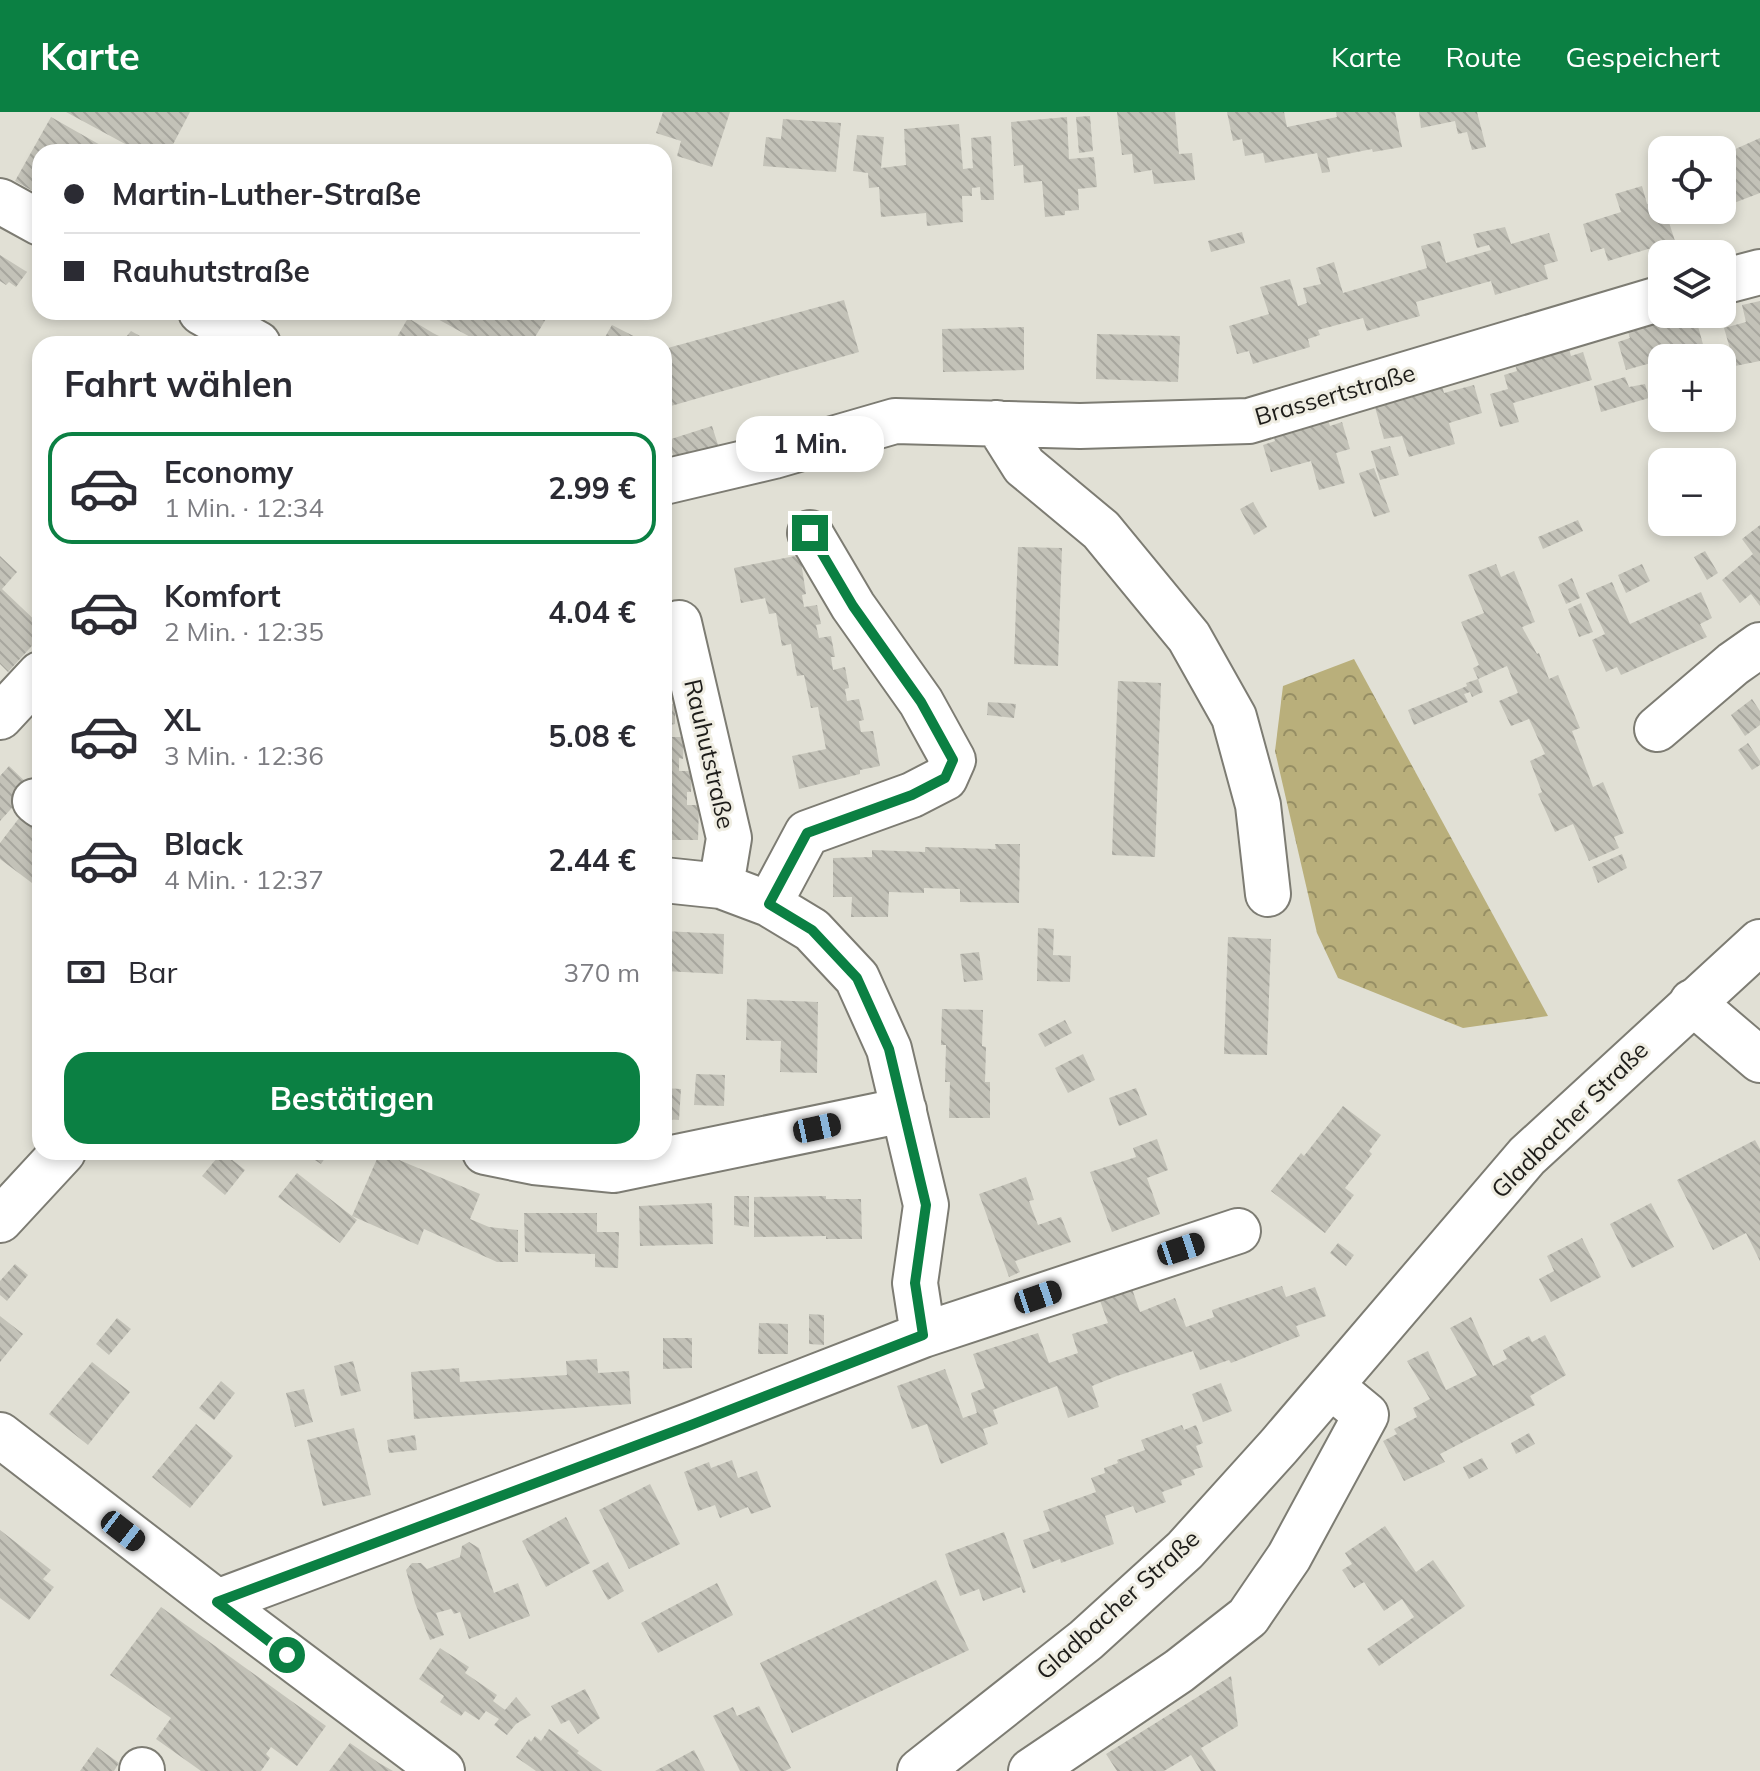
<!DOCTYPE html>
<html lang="de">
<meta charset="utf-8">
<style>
:root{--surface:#fff;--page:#f7f7f7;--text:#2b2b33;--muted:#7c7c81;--line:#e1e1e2;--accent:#0b8043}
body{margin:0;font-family:Mulish,sans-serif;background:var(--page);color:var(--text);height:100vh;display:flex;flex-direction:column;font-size:30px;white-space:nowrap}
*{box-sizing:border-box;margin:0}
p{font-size:26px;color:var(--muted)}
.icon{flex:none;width:44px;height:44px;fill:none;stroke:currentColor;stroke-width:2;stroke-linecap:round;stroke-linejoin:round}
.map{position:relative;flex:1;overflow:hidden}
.side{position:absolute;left:32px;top:224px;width:640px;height:824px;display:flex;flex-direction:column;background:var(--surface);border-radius:24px;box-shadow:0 4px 12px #0003}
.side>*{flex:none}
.hud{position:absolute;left:32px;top:32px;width:640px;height:176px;border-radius:24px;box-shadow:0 4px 12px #0003;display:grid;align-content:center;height:176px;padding:0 32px;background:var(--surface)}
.fabs{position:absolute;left:1648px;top:24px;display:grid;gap:16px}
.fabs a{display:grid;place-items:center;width:88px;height:88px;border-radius:16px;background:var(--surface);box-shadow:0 4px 12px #0003;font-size:40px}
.end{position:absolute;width:36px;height:36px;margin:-18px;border:10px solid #0b8043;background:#fff;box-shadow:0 0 0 4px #fff}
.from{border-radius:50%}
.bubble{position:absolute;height:56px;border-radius:24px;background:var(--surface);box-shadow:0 4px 12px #0003;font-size:26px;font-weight:700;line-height:56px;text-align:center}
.car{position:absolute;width:24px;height:48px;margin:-24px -12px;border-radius:10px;box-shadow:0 0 6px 2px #0007;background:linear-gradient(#222 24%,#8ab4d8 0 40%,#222 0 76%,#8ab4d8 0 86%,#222 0)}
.hud b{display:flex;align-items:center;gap:28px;height:76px;font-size:30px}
.hud b+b{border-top:2px solid var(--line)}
.hud i{width:20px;height:20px;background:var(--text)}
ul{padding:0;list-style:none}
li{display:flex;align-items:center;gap:24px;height:112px;margin:0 16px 12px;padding:0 16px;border:4px solid transparent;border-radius:24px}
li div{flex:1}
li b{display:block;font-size:30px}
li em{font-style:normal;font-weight:700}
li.current{border-color:var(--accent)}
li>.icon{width:72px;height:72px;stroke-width:1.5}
h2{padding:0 32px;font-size:36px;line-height:96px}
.pay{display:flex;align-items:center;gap:20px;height:88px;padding:0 32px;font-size:30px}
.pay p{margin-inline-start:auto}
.cta{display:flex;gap:16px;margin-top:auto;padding:16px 32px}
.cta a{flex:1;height:92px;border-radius:24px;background:var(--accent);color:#fff;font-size:32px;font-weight:700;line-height:92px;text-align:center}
header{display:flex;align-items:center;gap:48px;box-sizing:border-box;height:112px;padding:0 40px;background:var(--accent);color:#fff}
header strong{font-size:38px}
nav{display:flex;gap:44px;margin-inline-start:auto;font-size:28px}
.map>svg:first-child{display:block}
.park{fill:url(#park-crowns)}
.building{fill:url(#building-back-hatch)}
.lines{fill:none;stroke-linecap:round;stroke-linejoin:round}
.minor-casing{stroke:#7d7c73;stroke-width:48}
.major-casing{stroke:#7d7c73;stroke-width:48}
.minor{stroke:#fff;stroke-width:44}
.major{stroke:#fff;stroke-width:44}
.route{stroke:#0b8043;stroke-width:10}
.labels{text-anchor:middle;stroke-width:6;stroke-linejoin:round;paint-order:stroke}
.street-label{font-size:24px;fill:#1d1c19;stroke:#efede2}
</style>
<header>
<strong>Karte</strong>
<nav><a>Karte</a><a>Route</a><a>Gespeichert</a></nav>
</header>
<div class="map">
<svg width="1760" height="1659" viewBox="0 0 1760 1659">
<defs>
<pattern id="park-crowns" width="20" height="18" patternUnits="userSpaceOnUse" patternTransform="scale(2)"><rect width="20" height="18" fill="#b9af7b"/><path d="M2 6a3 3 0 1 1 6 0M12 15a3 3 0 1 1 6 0" fill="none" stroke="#968e64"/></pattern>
<pattern id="building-back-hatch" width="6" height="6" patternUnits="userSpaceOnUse" patternTransform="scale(2)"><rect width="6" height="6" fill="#c3c2b8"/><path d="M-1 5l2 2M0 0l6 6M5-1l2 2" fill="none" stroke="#a7a69e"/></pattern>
</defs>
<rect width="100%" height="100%" fill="#e1e0d5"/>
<!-- park -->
<path class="park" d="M1354,547L1548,904L1463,916L1338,866L1317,821L1275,639L1283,574Z"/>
<!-- building -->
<path class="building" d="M66,0H190L169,40H140Z
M663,0H730L712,55L677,44L681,29L656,21Z
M1117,0H1175L1179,42L1192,41L1195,68L1154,72L1152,58L1134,61L1132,42L1122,43Z
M1227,0H1284L1287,15L1337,5L1336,0H1395L1402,35L1373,40L1372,37L1327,46L1330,60L1322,61L1317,41L1265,51L1263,41L1245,44L1242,27L1233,29Z
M1419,0H1477L1486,35L1472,38L1467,20L1458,22L1455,9L1421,16Z
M1090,4L1093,39L1079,41L1076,5Z
M51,5L102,34L99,40H40V83L15,69Z
M1067,5L1069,47L1094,45L1097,75L1078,77L1079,98L1065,99V103L1045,105L1042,69L1024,71L1023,53L1014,54L1011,10Z
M783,7L841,11L836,60L763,54L766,25L781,27Z
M959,12L963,57L973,56L971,26L991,24L994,88H981L980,75L972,76V84H962L963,110L927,114L926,101L881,105L879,75L869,76L868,61L853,59L857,23L884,25L881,56L906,53L904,17Z
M1760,26V81L1726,94L1722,85V43Z
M1662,55V81L1651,84L1648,73L1657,71L1653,58Z
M1642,74L1647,92L1662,88V98H1665L1675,129L1608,149L1604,136L1591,140L1583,112L1621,100L1615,82Z
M1505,115L1511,132L1549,121L1558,149L1544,153L1548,167L1495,183L1491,169L1416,190L1420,204L1367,219L1363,206L1318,218L1320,223L1308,227L1310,235L1253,252L1249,239L1237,242L1229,214L1269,202L1260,175L1290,167L1298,194L1307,191L1303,176L1321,172L1316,156L1334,150L1343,181L1427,156L1421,134L1440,129L1446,151L1491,138L1489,133L1477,136L1473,122Z
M1242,120L1245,131L1211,140L1208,129Z
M0,143L27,160L16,175L9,170L6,173L0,169Z
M844,188L859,240L664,296V237Z
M1760,189V249L1735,254L1724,216L1746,210L1742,193Z
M425,200H539L547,205L531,232H483Z
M1666,202H1681L1684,211L1696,207L1704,236L1626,258L1618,230L1630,226L1626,214Z
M408,206L433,221L454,232H393Z
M612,213L649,232H601Z
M1024,215V258L943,260L942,217Z
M131,219L154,232H120Z
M1097,222L1180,224L1178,270L1096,267Z
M1567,230L1571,244L1583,240L1592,268L1513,291L1519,310L1500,315L1490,282L1508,277L1504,263L1517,259L1513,246Z
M1625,265L1629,275L1645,272L1649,286L1601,300L1594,274Z
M1440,267L1444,281L1474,273L1482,301L1449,311L1455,332L1409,345L1402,324L1384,327L1375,295L1388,292L1385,283Z
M1325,300L1330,314L1342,310L1350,337L1336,341L1345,371L1319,378L1311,349L1271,360L1263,333L1275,329L1271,316Z
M712,314L719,336L675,349L668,328Z
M1390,334L1399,363L1380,368L1371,339Z
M1374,356L1390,400L1374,405L1359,361Z
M1253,390L1267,415L1254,423L1240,397Z
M1578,408L1583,419L1543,437L1538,425Z
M1760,413V494L1751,482L1740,491L1722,468L1753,442L1742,427Z
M1018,435L1062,436L1058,554L1014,552Z
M1705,439L1718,461L1707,468L1694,445Z
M800,443L806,482L802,483L804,495L817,493L821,512L816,513L819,526L831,524L835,545H831L833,558L845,555L849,576L845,577L847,589L859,587L864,608L859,609L861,620L873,619L880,654L860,658V662L799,677L792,644L826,637L818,595L811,596L804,563L797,564L791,532L782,534L776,501L769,502L765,486L741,491L734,456Z
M0,444L17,460L2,477L40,513V525L8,560L0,552Z
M1496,452L1501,465L1514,459L1535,510L1522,515L1537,542L1539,541L1549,567L1558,563L1580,616L1572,619L1593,675L1603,670L1624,721L1614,725L1619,736L1589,749L1573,712L1555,720L1538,682L1542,680L1530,649L1545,642L1529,607L1511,614L1499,589L1518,581L1507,554L1478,567L1473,556L1479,553L1461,510L1484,501L1468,463Z
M1642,452L1650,469L1626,481L1618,463Z
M1572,466L1580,486L1566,492L1558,473Z
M1612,470L1630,512L1701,480L1712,506L1700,512L1707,525L1621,563L1617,555L1606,560L1592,528L1605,522L1586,481Z
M1581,491L1593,520L1579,525L1568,497Z
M1478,567L1483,580L1472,585L1470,580L1464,582L1468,590L1414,613L1408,598L1467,574L1466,571Z
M1118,569L1161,571L1155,745L1112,743Z
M1752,587L1760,599V613L1745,624L1731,603Z
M988,590L1016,592L1014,606L987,603Z
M664,592H675V612L670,613L671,625H684L683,647L679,646V659H692L691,680H687V693H699L698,728H664Z
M1748,631L1760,649V653L1752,658L1738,638Z
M9,654L31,675L0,709V664Z
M29,693L40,701V777L0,747V731Z
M995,732H1020L1019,791L960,790V777L924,776V781L889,780L888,805H851L852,785H833V746L872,745V738L925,740V735L996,737Z
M1622,742L1627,756L1598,771L1592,755Z
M1038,816L1054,817L1053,843L1071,844L1070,870L1037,869Z
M664,819L724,822L723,862L664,859Z
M1228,825L1271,827L1267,943L1224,942Z
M979,840L983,868L964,870L960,842Z
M747,887L818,890L817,961L780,960L781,929L746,928Z
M942,897L983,898L982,934L986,935L985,970H990V1006H949L950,970H945L946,933H941Z
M1065,908L1072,921L1045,935L1038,922Z
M1083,942L1095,968L1068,981L1055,956Z
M696,962L725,963L724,994L694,993Z
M664,976L681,977L679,1008L664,1007Z
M1136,976L1147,1003L1119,1014L1109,986Z
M1343,994L1381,1023L1369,1039L1372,1042L1345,1076L1354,1083L1325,1121L1271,1079L1301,1041L1304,1044Z
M1157,1027L1168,1058L1147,1066L1160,1102L1112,1120L1090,1060L1136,1045L1133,1036Z
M1755,1028L1760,1037V1149L1746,1121L1713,1138L1677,1068Z
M222,1040L245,1058L225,1083L202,1064Z
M303,1040H329L321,1052Z
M380,1040L480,1082L470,1107L489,1115L518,1118V1150H497L424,1117L418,1133L352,1104Z
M297,1061L357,1108L340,1131L278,1085Z
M1026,1065L1034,1088L1029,1089L1038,1113L1061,1105L1071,1130L1015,1149L1020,1160L1009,1165L979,1082Z
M734,1084H749V1115L734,1113Z
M826,1084V1087H861L862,1127H826V1124L754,1125V1085Z
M712,1091L713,1132L640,1134L639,1094Z
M1651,1091L1674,1135L1632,1156L1610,1112Z
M524,1101H597V1120H619L618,1156L595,1155V1142L525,1140Z
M1582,1126L1601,1165L1551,1190L1539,1167L1554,1159L1547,1144Z
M1338,1131L1354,1143L1346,1154L1330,1141Z
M15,1152L28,1163L7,1189L0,1183V1169Z
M1130,1171L1140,1200L1175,1186L1186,1215L1214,1205L1212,1198L1282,1174L1286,1185L1315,1175L1326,1204L1296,1214L1300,1224L1231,1251L1229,1248L1200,1258L1193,1239L1117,1264L1092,1274L1099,1295L1068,1306L1057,1274L1024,1286L993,1298L998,1312L983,1317L988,1332L941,1352L927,1312L912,1317L897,1274L945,1257L963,1306L977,1301L971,1281L985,1276L973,1242L1038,1221L1049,1251L1078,1241L1072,1222L1108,1211L1098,1183Z
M809,1202L824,1203V1233L809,1232Z
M0,1204L23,1222L0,1250Z
M1471,1205L1493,1254L1507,1247L1503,1238L1529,1224L1532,1230L1545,1223L1566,1263L1530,1284L1535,1293L1440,1342L1445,1350L1404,1369L1383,1329L1397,1322L1394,1317L1417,1305L1413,1296L1430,1287L1407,1249L1428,1239L1446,1278L1477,1263L1450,1216Z
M117,1206L131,1217L109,1243L96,1232Z
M759,1211L788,1212V1242H758Z
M663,1226H692V1256L663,1257Z
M597,1247L598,1261L629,1259L631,1292L414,1307L411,1260L459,1256L460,1270L567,1263L566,1249Z
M353,1249L361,1279L341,1284L334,1254Z
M92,1250L130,1280L88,1333L49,1302Z
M221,1269L235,1281L214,1308L199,1296Z
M1221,1271L1232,1299L1203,1310L1192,1282Z
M304,1277L313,1310L295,1315L286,1281Z
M196,1312L233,1344L190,1396L152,1365Z
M1182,1313L1184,1318L1196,1313L1203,1331L1196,1334L1203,1355L1193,1358L1195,1363L1181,1368L1182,1373L1162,1380L1166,1390L1136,1401L1133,1394L1105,1404L1114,1432L1061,1451L1060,1447L1033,1457L1023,1428L1050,1419L1043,1399L1096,1380L1091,1366L1105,1361L1104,1356L1118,1351L1117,1348L1145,1338L1141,1328Z
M354,1316L371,1383L323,1394L307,1328Z
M1529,1321L1535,1332L1516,1342L1511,1331Z
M415,1323L417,1338L389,1341L387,1328Z
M1482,1346L1488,1357L1469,1367L1463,1355Z
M732,1348L738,1366L757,1359L771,1395L751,1402L748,1395L720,1406L715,1393L698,1399L684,1360L709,1350L711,1356Z
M650,1372L680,1432L629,1457L599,1398Z
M566,1405L590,1451L546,1475L522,1429Z
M1385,1414L1416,1460L1433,1448L1465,1494L1379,1554L1367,1537L1414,1505L1402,1487L1384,1499L1364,1470L1354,1476L1342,1458L1352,1452L1345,1441Z
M0,1418L51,1458L43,1467L54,1475L29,1508L0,1486Z
M1004,1420L1026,1480L1023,1481L1021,1475L983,1489L979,1477L960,1484L945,1442Z
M469,1430L479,1436L494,1481L518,1471L530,1504L469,1527L460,1500L454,1502L451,1497L436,1501L444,1523L430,1528L415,1491L406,1458L412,1451H421L427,1457L460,1445L462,1434Z
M608,1450L624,1479L608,1488L592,1459Z
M936,1468L969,1538L792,1621L760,1551Z
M717,1471L733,1503L658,1541L641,1511Z
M161,1495L326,1614L297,1654L271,1635L266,1642L270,1646L261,1659H201L156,1627L171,1606L110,1563Z
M440,1536L469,1555L465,1561L497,1583L493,1589L505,1598L516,1585L531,1603L516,1612L507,1623L494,1613L499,1607L486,1599L479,1608L465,1599L461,1604L440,1590L444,1584L419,1567Z
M1231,1564L1238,1614L1201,1636L1216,1659H1201L1191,1643L1164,1659H1117L1106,1642Z
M585,1577L600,1606L578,1622L569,1608L561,1612L551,1594Z
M759,1594L791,1656L785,1659H740L713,1604L733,1595L737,1604Z
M549,1617L579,1639L577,1641L602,1659H536L516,1645L529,1627L531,1630L535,1624L541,1629Z
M350,1631L379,1651L393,1659H329Z
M97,1635L119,1651L114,1659H80Z
M694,1638L705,1659H655Z"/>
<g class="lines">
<!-- minor casing -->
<g class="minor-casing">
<path id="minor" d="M0,89L40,111
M1722,170L1760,160
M201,200L258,232
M997,311L1024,354L1101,418L1189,525L1234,605L1258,693L1268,782
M664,370L774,344L895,309L1080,314L1249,309L1662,186
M679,511L729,726L721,774
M0,605L40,562
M1657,617L1733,552L1760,533
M35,689L40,693
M664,768L721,774L769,792L812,818L857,866L889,937L926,1093L915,1171L923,1223
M769,792L807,721L912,683L945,666L953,648L921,590L853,494L810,421
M1692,890L1760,948
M485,1040L534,1050L614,1058L904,998
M0,1108L63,1040
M0,1323L217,1490L442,1659
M217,1490L691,1313L923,1223L1238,1119
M142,1658V1659
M1031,1659L1179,1559L1248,1505L1289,1445L1366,1303L1331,1274"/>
</g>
<!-- major casing -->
<g class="major-casing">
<path id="major" d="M920,1659L1086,1528L1185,1438L1279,1334L1527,1044L1760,830"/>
</g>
<!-- minor -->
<use href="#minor" class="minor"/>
<!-- major -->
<use href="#major" class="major"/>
</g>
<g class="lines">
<!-- route -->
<path class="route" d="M287,1543L217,1490L691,1313L923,1223L915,1171L926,1093L889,937L857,866L812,818L769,792L807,721L912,683L945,666L953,648L921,590L853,494L810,421"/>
</g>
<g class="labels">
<!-- street labels -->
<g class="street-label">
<text transform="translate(1335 283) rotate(-16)" y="8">Brassertstraße</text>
<text transform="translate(709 642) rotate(77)" y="8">Rauhutstraße</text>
<text transform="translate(1570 1008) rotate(-45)" y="8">Gladbacher Straße</text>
<text transform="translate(1118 1493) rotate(-42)" y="8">Gladbacher Straße</text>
</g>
</g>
</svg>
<div class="fabs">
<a><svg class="icon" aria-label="locate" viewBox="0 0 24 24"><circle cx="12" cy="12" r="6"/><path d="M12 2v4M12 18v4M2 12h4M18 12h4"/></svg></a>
<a><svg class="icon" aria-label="layers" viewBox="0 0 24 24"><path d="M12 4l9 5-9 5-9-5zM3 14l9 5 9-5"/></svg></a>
<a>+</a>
<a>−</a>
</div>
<i class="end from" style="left:287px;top:1543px"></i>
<i class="end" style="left:810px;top:421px"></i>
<div class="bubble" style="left:736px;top:304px;width:148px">1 Min.</div>
<i class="car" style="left:817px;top:1016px;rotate:78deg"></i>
<i class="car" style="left:1181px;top:1137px;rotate:72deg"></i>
<i class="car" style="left:1038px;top:1185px;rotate:71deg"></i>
<i class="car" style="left:123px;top:1419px;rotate:128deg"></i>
<div class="hud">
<b><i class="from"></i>Martin-Luther-Straße</b>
<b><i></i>Rauhutstraße</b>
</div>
<section class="side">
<h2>Fahrt wählen</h2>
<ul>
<li class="current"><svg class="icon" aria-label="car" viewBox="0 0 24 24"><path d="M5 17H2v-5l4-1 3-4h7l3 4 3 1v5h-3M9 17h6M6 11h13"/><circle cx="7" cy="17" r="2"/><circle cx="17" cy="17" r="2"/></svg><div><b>Economy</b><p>1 Min. · 12:34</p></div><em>2.99 €</em></li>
<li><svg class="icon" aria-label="car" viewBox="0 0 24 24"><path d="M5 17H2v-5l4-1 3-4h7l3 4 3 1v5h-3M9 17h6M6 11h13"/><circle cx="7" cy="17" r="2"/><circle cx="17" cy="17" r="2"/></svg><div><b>Komfort</b><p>2 Min. · 12:35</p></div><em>4.04 €</em></li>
<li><svg class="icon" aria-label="car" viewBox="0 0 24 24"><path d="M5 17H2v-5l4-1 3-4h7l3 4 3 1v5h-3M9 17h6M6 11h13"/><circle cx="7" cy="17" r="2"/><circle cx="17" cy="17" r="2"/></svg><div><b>XL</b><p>3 Min. · 12:36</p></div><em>5.08 €</em></li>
<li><svg class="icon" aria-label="car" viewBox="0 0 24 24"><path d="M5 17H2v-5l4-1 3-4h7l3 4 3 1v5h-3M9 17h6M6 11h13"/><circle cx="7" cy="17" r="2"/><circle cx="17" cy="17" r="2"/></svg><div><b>Black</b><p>4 Min. · 12:37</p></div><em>2.44 €</em></li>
</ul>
<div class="pay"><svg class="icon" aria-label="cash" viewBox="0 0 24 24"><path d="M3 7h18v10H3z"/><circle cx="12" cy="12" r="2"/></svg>Bar<p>370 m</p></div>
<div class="cta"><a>Bestätigen</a></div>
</section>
</div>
